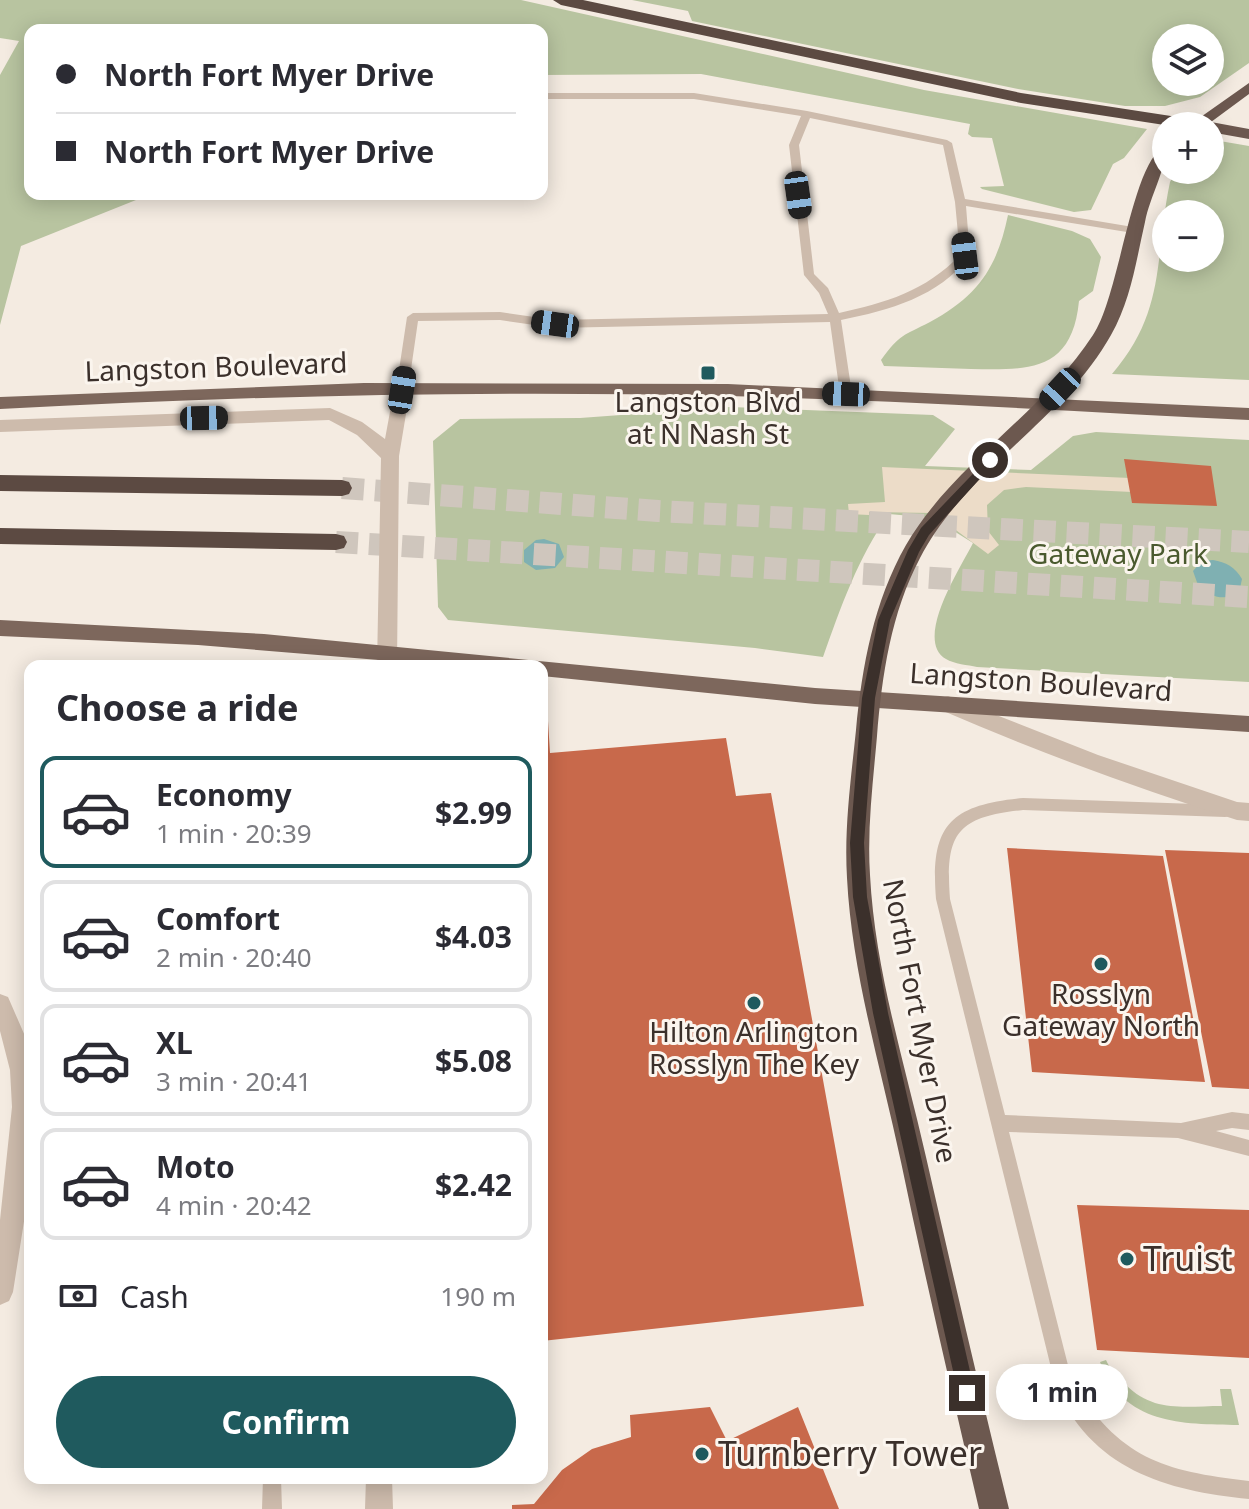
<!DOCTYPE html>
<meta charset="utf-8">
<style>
:root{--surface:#fff;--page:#f2f2f3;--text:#2b2b33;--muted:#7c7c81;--line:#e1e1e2;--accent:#1f5a5e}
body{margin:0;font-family:"Noto Sans",sans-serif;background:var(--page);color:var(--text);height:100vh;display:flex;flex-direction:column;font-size:30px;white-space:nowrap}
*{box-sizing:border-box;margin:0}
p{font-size:26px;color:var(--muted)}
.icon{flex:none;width:44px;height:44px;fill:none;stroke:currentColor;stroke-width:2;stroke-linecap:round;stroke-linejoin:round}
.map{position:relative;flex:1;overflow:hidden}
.drawer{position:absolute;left:24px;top:660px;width:524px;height:824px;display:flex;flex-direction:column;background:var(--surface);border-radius:16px;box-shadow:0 4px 20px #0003}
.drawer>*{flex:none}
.top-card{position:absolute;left:24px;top:24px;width:524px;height:176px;border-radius:16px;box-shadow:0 4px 20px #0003;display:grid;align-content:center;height:176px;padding:0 32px;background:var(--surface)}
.tools{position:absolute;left:1152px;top:24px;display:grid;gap:16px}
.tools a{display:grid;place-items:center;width:72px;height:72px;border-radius:50%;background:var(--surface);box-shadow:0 4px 20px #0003;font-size:40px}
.end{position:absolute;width:36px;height:36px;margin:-18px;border:10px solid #3b302b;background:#fff;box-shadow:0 0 0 4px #fff}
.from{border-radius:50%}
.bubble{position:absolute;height:56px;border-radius:28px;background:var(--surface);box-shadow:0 4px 20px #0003;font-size:26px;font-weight:700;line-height:56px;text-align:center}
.car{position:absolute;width:24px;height:48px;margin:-24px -12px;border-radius:10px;box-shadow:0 0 6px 2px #0007;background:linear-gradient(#222 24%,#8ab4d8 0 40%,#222 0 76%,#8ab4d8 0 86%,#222 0)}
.top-card b{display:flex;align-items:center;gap:28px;height:76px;font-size:30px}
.top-card b+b{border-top:2px solid var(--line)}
.top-card i{width:20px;height:20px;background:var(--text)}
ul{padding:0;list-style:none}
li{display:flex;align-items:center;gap:24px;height:112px;margin:0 16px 12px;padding:0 16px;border:4px solid var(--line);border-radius:16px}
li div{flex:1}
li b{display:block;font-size:30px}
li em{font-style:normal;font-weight:700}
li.on{border-color:var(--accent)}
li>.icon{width:72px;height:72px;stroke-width:1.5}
h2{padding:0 32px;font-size:36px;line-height:96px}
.pay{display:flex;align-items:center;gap:20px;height:88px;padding:0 32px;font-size:30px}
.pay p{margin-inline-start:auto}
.action{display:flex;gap:16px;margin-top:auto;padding:16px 32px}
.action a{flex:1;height:92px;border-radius:48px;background:var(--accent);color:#fff;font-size:32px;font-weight:700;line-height:92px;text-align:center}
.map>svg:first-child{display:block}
.green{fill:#b8c4a0;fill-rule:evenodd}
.plaza{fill:#ecdcc8}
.water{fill:#7fb0b2}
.building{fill:#c8694b}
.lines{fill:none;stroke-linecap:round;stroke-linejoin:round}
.motorway-tunnel{stroke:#cfc6bd;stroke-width:22;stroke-dasharray:22 11;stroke-linecap:butt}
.service{fill:#cdbbac;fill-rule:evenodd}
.minor{fill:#cdbbac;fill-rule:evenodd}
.primary{fill:#7d675c;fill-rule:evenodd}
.trunk{fill:#6c584f;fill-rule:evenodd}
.motorway{fill:#5c4a42;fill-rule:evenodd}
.route{fill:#3b302b}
.poi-dot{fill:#1f5a5e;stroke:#fbf5ee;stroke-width:3}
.labels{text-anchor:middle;stroke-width:6;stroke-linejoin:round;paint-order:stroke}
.street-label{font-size:28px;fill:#3b302b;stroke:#fbf5ee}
.poi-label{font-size:28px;fill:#3b302b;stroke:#fbf5ee}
.park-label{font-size:28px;fill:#4a5a2e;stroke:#fbf5ee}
.near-poi-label{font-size:34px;fill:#3b302b;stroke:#fbf5ee;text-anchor:start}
</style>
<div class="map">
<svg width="1249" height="1509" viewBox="0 0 1249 1509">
<rect width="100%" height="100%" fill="#f4ebe1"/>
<!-- green -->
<path class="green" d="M0,0H521L924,90L1147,129L1124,158L1113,164L1091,210L1074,212L982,189L980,187L1004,186L992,138L972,137L968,134L970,124L701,74L542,75V30H30V194H151L21,246L0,325V75L19,41L0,38Z
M632,0H1249V63L1200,97L1165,106H1125L1018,89L692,21L688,11ZM1210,38V82H1166V38Z
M1214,140L1249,146V380L1112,374C1167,310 1154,258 1170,182L1176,170H1210V142ZM1210,214V258H1166V214Z
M1008,215L1072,231L1090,239L1101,257L1093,291L1079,301C1072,372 1029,370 971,369C942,368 913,367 884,366L881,360C900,334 903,336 930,322C978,296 997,268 1008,215Z
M730,407L933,415L955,429L925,466L1031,470L1073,436L1096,432L1249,440V682L977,667C968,665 954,664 946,659C913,640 961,567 973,543L933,518L889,514C858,557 841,607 823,657L755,648L448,620L438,607L433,441L460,419L580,418Z
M1106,1360C1111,1371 1118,1377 1126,1385C1154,1413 1185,1406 1222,1406L1220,1389H1231L1239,1425C1181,1424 1124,1425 1100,1362Z"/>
<!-- plaza -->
<path class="plaza" d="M882,467L1130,478L1132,492L1026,487L1004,490L987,505L988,531L999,545L988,554L933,513L869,512V515L849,514L848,504L885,502Z"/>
<!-- water -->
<path class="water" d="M544,539L559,544L564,557L555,568L536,570L524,562V550L536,540Z
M1213,560C1226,562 1235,567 1242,579L1239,593C1224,601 1212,597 1199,588L1193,571L1202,561Z"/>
<!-- building -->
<path class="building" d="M1124,459L1211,466L1217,506L1132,503Z
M542,721H548L550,753L726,738L736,796L771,793L864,1306L542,1341Z
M1007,848L1163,856L1205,1082L1032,1072Z
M1165,850L1249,853V1089L1212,1087Z
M1077,1205L1249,1210V1358L1097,1350Z
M710,1407L727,1441L798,1407L839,1509H512V1505L534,1504L562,1470L592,1449L631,1437L630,1415Z"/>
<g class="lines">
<!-- motorway-tunnel -->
<path class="motorway-tunnel" d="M342,488L658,511L1249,542
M336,542L1249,597"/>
<!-- service -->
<path class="service" d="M542,93H694L807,111L947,140L952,143L965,199L1133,227L1138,230L1133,233L966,206L970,256C938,297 890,310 841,320L852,394L846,398L840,394L830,322L555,328L500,320L418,321L408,390L406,393H398L396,390L407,317L413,313L500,312L555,320L828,314L819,293L804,275L789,145L801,116L694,99H542ZM810,118L943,145L955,202L960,255C926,291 885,303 839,313L828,288L814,274L799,145Z
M1023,798L1225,805L1230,806L1232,811L1230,816L1225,817L1023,810C957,817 945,833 950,899L1005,1115L1181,1123L1232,1112L1249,1114V1130L1232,1128L1216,1131L1249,1140V1156L1178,1138L1009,1132L1072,1381C1119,1458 1162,1471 1249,1481V1499C1166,1491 1090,1469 1055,1384L936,899C930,825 950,805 1023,798Z
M263,1478H281L282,1509H262Z"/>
<!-- minor -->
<path class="minor" d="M402,384L410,390L399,456L397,666H377L381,458L357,435L329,420L0,432V420L330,408L362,422L385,439L394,390Z
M948,696L1098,755L1237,802L1249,803V821L1237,820C1136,788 1038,752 941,710L938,704L941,698Z
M0,994L8,997L25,1036L30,1058V1183L13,1292L9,1301L0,1305V1220L12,1107L10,1070L0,1031Z
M366,1478H392L393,1509H365Z"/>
<!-- primary -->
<path class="primary" d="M364,383L728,384L1249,408V420C1075,412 902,400 728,396C485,390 243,396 0,409V397Z
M0,620L264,634L815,688L1249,716V732L815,704L542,676V666H452L198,645L0,636Z"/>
<!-- trunk -->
<path class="trunk" d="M1249,83V94L1211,122L1249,129V139L1210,132V126H1188Z
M1166,145C1166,171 1150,196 1145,222C1136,261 1131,300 1111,335C1063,421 966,469 920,558C891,613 882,675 877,736C873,782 867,829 870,875C875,971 905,1064 926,1157C953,1275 980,1392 1009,1509H979C952,1393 925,1278 901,1162C881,1068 852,974 847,878C844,828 851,779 856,730C862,666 874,601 906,545C954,463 1041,415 1093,335C1120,295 1131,161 1166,145Z"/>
<!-- motorway -->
<path class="motorway" d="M553,0H583L1021,93L1197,120L1205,125L1171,126L1021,103L561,5Z
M0,475L342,480L349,482L352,488L349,494L342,496L0,491Z
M0,528L336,534L344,536L347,542L344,548L336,550L0,544Z"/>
</g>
<!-- route -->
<path class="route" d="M990,456L994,457V463L929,535L919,552L890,620L875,698L864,843L867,897L888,1013L975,1393L973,1399L967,1401L961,1399L958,1393L873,1013L853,897L850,843L862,698L878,620L908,550L921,528Z"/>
<!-- markers -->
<g class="poi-dot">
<rect x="700" y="365" width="16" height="16" rx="4"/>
<circle cx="1101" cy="964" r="8"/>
<circle cx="754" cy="1003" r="8"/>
<circle cx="1127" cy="1259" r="8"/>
<circle cx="702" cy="1454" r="8"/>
</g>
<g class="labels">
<!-- street labels -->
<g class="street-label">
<text transform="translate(216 367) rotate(-2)" y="10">Langston Boulevard</text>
<text transform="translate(1041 682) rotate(4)" y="10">Langston Boulevard</text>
<text transform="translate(920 1021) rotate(79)" y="10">North Fort Myer Drive</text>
</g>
<!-- poi labels -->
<g class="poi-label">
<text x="708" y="412">Langston Blvd<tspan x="708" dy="32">at N Nash St</tspan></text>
<text x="1101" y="1004">Rosslyn<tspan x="1101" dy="32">Gateway North</tspan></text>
<text x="754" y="1042">Hilton Arlington<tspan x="754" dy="32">Rosslyn The Key</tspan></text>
</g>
<!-- park labels -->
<g class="park-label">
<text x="1118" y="564">Gateway Park</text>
</g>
<!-- near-poi labels -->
<g class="near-poi-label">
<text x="1143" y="1271">Truist</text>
<text x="718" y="1466">Turnberry Tower</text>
</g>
</g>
</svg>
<div class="tools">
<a><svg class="icon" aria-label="layers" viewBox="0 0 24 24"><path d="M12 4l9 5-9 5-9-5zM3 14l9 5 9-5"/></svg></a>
<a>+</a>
<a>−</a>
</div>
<i class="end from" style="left:990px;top:460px"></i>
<i class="end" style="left:967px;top:1393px"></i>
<div class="bubble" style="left:996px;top:1364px;width:132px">1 min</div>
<i class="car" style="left:798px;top:195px;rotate:172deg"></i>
<i class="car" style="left:965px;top:256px;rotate:353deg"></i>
<i class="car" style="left:555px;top:324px;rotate:278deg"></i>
<i class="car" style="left:1060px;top:389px;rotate:223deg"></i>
<i class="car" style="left:402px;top:390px;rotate:9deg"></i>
<i class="car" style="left:846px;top:394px;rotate:272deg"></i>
<i class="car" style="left:204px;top:418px;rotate:89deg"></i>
<div class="top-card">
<b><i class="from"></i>North Fort Myer Drive</b>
<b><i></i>North Fort Myer Drive</b>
</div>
<section class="drawer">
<h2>Choose a ride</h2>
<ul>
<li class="on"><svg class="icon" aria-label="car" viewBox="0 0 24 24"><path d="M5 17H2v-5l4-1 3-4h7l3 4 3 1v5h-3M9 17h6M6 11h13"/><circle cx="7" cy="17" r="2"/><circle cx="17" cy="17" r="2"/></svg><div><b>Economy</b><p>1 min · 20:39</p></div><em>$2.99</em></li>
<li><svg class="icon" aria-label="car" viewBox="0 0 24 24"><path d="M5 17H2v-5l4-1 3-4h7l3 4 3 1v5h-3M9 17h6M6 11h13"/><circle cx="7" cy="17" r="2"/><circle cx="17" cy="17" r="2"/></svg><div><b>Comfort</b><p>2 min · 20:40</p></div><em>$4.03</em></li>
<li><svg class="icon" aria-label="car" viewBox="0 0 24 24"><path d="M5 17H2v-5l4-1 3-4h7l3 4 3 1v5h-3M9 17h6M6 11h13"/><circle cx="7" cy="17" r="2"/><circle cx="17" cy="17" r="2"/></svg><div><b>XL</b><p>3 min · 20:41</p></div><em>$5.08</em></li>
<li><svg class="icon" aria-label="car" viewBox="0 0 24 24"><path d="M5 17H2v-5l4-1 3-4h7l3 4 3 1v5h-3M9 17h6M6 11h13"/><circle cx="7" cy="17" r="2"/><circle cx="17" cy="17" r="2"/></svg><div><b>Moto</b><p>4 min · 20:42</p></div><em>$2.42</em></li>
</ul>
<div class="pay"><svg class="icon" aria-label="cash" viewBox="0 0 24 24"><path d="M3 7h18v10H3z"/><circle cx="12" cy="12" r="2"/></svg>Cash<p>190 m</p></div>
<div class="action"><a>Confirm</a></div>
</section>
</div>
